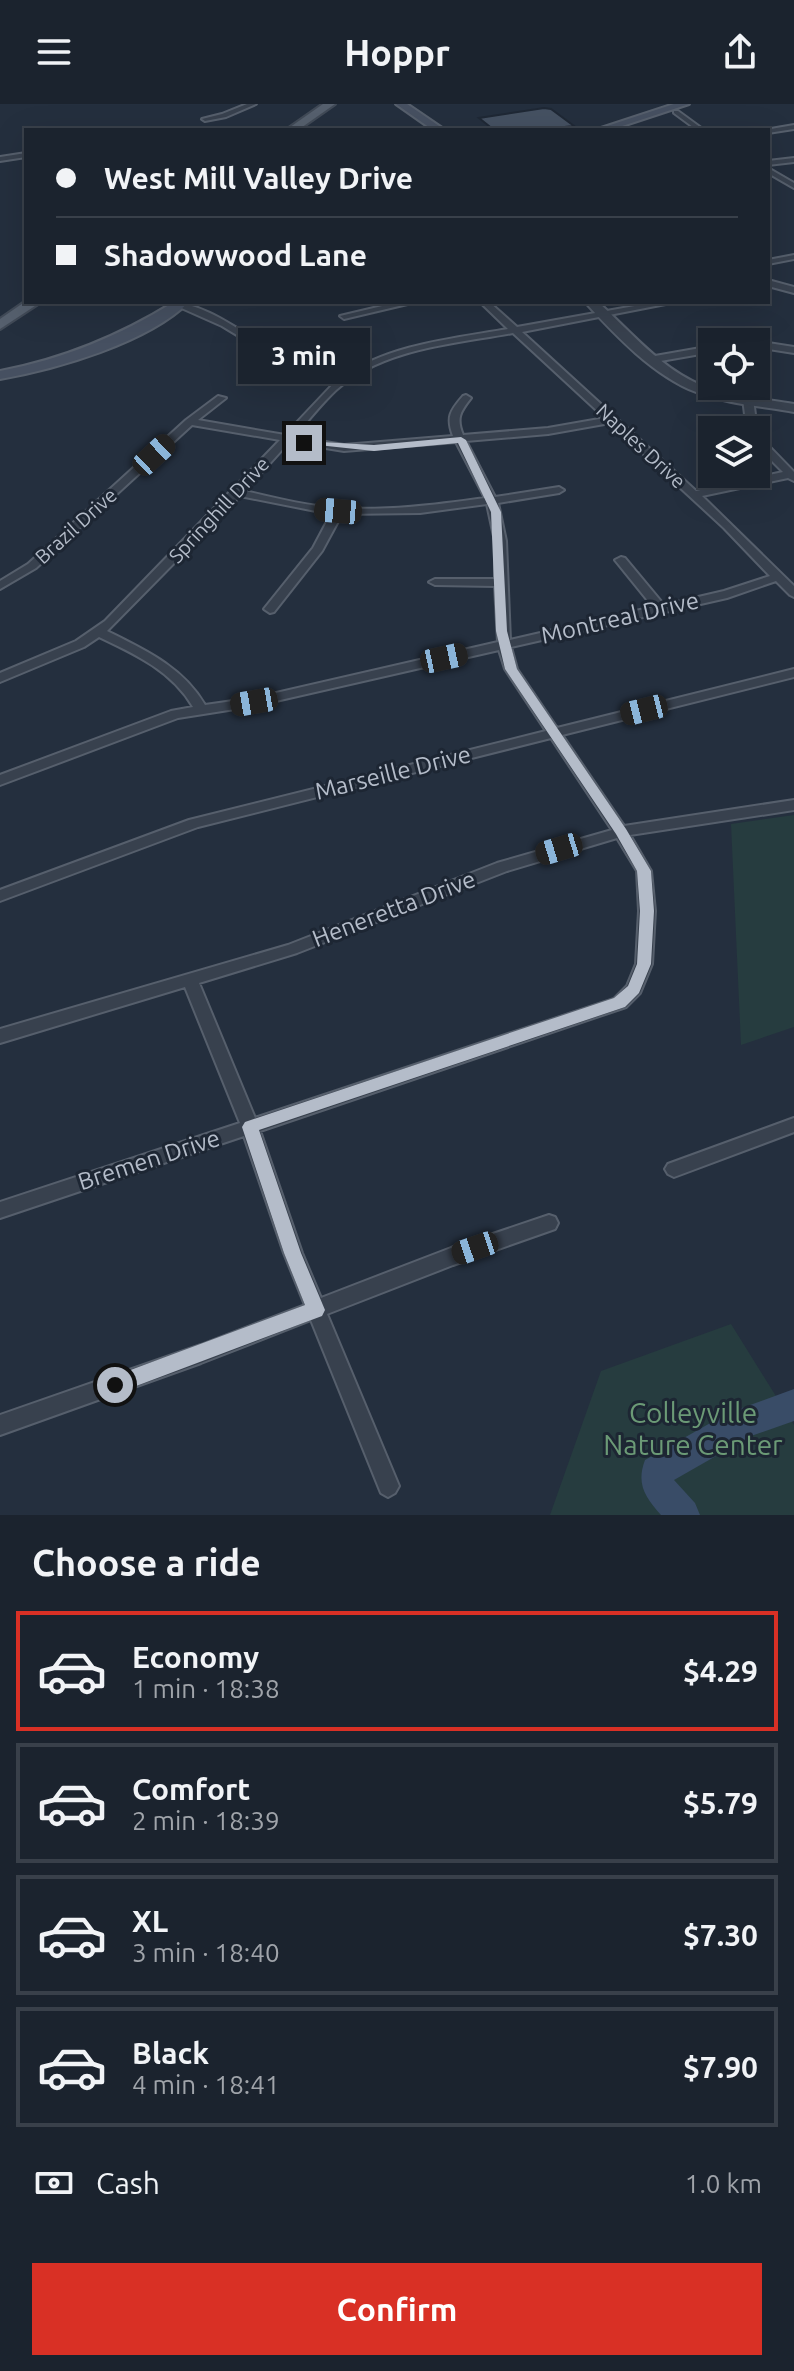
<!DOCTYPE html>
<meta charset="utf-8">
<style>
:root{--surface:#1b232e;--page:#242b36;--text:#f1f3f6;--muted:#a0a4aa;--line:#39404a;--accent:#d93025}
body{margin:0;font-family:Ubuntu,sans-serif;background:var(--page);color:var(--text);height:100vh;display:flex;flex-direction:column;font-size:30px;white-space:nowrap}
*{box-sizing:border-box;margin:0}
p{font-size:26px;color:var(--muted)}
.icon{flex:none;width:44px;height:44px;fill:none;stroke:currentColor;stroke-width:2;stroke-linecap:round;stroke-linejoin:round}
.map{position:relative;height:1411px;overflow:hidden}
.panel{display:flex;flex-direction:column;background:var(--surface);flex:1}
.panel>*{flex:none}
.guide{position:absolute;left:24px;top:24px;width:746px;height:176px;border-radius:0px;box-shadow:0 8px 32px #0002,0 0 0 2px var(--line);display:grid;align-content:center;height:176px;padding:0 32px;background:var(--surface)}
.controls{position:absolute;left:698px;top:224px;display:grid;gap:16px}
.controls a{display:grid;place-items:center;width:72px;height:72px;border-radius:0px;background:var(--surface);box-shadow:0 8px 32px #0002,0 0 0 2px var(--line);font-size:40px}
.end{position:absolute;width:36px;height:36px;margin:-18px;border:10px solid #b4bcc9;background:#111;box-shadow:0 0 0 4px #111}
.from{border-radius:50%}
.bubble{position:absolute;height:56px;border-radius:0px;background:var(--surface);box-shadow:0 8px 32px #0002,0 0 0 2px var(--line);font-size:26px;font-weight:700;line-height:56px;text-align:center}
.car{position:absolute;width:24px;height:48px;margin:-24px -12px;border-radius:10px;box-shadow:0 0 6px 2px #0007;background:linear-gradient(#222 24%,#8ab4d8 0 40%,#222 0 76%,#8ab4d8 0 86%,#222 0)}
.guide b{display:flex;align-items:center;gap:28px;height:76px;font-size:30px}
.guide b+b{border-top:2px solid var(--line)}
.guide i{width:20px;height:20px;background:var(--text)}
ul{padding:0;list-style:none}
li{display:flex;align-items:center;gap:24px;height:120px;margin:0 16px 12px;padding:0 16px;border:4px solid var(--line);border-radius:0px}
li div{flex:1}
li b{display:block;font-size:30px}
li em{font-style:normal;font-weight:700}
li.active{border-color:var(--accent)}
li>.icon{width:72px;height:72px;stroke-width:1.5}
h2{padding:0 32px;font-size:36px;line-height:96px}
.pay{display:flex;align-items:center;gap:20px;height:88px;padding:0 32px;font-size:30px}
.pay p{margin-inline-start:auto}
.primary-button{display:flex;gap:16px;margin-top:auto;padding:16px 32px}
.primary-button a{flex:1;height:92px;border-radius:0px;background:var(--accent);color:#fff;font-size:32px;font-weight:700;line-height:92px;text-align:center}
header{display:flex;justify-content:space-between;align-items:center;height:104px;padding:0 32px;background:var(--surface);font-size:36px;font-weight:700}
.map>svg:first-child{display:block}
.green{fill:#263c3f}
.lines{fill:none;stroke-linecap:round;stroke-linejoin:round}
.river{fill:#394c67;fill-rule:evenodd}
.building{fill:#455162;stroke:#1f2835;stroke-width:2}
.minor-casing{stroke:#565f6c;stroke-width:4}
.tertiary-casing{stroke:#565f6c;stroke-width:4}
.secondary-casing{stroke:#565f6c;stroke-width:4}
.primary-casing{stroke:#414a57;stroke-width:4}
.minor{fill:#38414e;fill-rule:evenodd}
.tertiary{fill:#38414e;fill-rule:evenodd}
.secondary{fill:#465061;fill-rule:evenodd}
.primary{fill:#56606e;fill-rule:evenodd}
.route{fill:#b4bcc9}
.labels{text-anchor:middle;stroke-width:6;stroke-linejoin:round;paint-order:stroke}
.far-street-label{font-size:20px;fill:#b4bcc9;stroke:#1d2633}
.street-label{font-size:24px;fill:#b4bcc9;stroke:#1d2633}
.near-park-label{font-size:28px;fill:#6b9a76;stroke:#1d2633}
</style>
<header><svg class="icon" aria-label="menu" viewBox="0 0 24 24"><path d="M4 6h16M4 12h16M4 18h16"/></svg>Hoppr<svg class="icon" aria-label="share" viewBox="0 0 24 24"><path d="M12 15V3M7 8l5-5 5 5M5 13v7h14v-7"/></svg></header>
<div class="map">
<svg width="794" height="1411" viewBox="0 0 794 1411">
<rect width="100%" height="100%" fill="#242f3e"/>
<!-- green -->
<path class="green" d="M794,711V923L741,941L731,720Z
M731,1220L794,1321V1411H550L601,1267Z"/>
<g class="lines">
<!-- river -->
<path class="river" d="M794,1285V1317L751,1332L674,1376L695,1399L700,1411H661C645,1393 636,1380 645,1356L728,1309Z"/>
</g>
<!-- building -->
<path class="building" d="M544,4L551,5L574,22L555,24L557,26H494L479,14Z"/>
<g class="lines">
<!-- minor casing -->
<g class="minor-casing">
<path id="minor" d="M247,0H256L226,13L205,17L202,15L222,10Z
M674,7H678L704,26H697L674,9Z
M794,21V25L768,29V26H765Z
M26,49V53L0,57V53Z
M794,54V58L768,61V57Z
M768,64L794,79V84L768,69Z
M794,151V155L768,160V156Z
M768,176L794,183V189L768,182Z
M168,198C210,198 252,238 290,255C306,263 325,267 342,273C391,240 451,235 508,225L480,198H489L517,223L657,198H676L522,228L696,387L783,368L756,341V332L760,333L794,368V377L788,374L702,392L794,482V493L790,491L776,477L727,494L511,543L517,565L557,624L794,565V573L562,631L624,722L794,696V706L630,731L651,767L655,807L652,860L640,889L626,903L260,1027L302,1149L321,1194L451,1144L549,1111L555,1113L558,1119L555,1125L453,1161L327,1210L399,1382L395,1389L388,1393L381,1389L311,1216L201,1259L0,1331V1311L201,1241L305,1201L284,1149L244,1032L0,1114V1098L240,1019L185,883L0,939V925L288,841L497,759L612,726L551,634L198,723L0,797V786L189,716L546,627L505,565L499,546L254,602L178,614L0,681V671L171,607L193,603C172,567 135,550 99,533L84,543L0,578V569L76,537L105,517L280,336L192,321L36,464L0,485V477L28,460L186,316L218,292L226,294L198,316L285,331L336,277L283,259L222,222ZM513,229L605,314L548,324L463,331C456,314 460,308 471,294L466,291L463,292C450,307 446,313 453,332L344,341L294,333C308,317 321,300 336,286C383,244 454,240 513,229ZM610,319L724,424L770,472L724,487L664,501L625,454L621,453L615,456L653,503L510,536L506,437L498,399L559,389L564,386L559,383L495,393L466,337L548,330ZM289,338L344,347L456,338L485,394C436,401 386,407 337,404C306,402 275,394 245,387ZM240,392L331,410L313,444L264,505L270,509L274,508L322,447L342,410L420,409L487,400L495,437V475H435L429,478L435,481L495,482L498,538L254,594L205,601C183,563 145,546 107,527ZM617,734L637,767L639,807L636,860L627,882L614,895L255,1014L199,879L297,849L507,767Z
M399,198H416L344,215L340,212Z
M756,237L794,243V249L756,243V238H753Z
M712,242V248L655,258L650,255L655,252Z
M748,292L753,295L757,326L756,327L747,326L743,295Z
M794,1014V1028L674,1073L668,1070L665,1065L668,1060Z"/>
</g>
<!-- tertiary casing -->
<g class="tertiary-casing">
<path id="tertiary" d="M585,198H598C631,228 661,265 703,282C732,293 764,295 794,300V308C761,302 727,300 696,288C654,272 615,231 585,198Z"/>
</g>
<!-- secondary casing -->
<g class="secondary-casing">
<path id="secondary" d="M396,0H407L445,26H433Z
M674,0H689L610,26H595Z
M174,198H189C147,239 57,265 0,275V267C64,255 119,232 174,198Z"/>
</g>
<!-- primary casing -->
<g class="primary-casing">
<path id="primary" d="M323,0H335L298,26H286Z
M26,197L41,198L0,225V215Z"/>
</g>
<!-- minor -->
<use href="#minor" class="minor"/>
<!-- tertiary -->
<use href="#tertiary" class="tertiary"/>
<!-- secondary -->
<use href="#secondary" class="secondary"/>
<!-- primary -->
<use href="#primary" class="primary"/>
</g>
<!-- route -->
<path class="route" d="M461,333L466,336L501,408L507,527L517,565L626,725L651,767L654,807L651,860L639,889L625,903L259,1026L301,1149L325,1206L322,1212L115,1290L109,1287L106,1281L109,1274L305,1201L284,1149L242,1023L245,1018L614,894L628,882L637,860L640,807L637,767L616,730L505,565L496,527L491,408L458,339L374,347L299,339L304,337L374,341Z"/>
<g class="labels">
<!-- far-street labels -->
<g class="far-street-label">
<text transform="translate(641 342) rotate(43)" y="7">Naples Drive</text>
<text transform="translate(219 406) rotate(-47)" y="7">Springhill Drive</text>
<text transform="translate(76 422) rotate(-42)" y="7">Brazil Drive</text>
</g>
<!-- street labels -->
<g class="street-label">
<text transform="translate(620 514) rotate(-13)" y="8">Montreal Drive</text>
<text transform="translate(393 669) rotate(-14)" y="8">Marseille Drive</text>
<text transform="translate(394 805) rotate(-21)" y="8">Heneretta Drive</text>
<text transform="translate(149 1056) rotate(-18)" y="8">Bremen Drive</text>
</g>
<!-- near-park labels -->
<g class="near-park-label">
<text x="693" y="1319">Colleyville<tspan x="693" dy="32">Nature Center</tspan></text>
</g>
</g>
</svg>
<div class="controls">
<a><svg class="icon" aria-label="locate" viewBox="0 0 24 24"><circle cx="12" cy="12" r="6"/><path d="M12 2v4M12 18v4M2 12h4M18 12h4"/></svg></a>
<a><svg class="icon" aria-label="layers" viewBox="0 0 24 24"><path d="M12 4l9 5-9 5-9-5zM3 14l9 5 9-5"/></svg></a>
</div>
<i class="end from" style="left:115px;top:1281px"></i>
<i class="end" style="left:304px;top:339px"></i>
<div class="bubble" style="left:238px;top:224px;width:132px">3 min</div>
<i class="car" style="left:154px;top:351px;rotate:47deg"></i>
<i class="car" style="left:338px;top:407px;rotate:275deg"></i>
<i class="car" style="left:444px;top:554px;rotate:78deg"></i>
<i class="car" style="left:254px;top:598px;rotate:260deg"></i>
<i class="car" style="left:644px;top:606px;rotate:256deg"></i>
<i class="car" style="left:559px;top:745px;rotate:253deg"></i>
<i class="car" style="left:475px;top:1144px;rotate:251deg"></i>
<div class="guide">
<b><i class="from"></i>West Mill Valley Drive</b>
<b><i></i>Shadowwood Lane</b>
</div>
</div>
<section class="panel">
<h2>Choose a ride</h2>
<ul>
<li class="active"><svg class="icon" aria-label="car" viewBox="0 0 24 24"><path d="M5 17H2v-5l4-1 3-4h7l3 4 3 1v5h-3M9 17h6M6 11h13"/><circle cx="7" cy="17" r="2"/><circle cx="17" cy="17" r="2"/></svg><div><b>Economy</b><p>1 min · 18:38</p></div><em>$4.29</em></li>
<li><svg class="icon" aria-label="car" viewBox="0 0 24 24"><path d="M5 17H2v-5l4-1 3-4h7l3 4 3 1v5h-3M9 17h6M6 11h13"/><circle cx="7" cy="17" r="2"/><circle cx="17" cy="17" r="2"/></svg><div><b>Comfort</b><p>2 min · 18:39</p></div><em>$5.79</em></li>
<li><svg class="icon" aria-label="car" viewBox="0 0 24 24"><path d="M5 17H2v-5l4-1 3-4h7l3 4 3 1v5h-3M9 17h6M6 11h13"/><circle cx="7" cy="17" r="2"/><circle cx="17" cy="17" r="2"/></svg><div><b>XL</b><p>3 min · 18:40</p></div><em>$7.30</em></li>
<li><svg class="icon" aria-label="car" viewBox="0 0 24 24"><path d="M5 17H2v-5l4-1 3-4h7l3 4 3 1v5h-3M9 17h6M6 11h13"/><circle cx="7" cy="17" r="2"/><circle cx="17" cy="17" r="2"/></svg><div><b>Black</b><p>4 min · 18:41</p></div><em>$7.90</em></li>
</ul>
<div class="pay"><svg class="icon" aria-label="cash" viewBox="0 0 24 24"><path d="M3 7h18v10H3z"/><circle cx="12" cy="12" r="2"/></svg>Cash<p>1.0 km</p></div>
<div class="primary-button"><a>Confirm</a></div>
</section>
